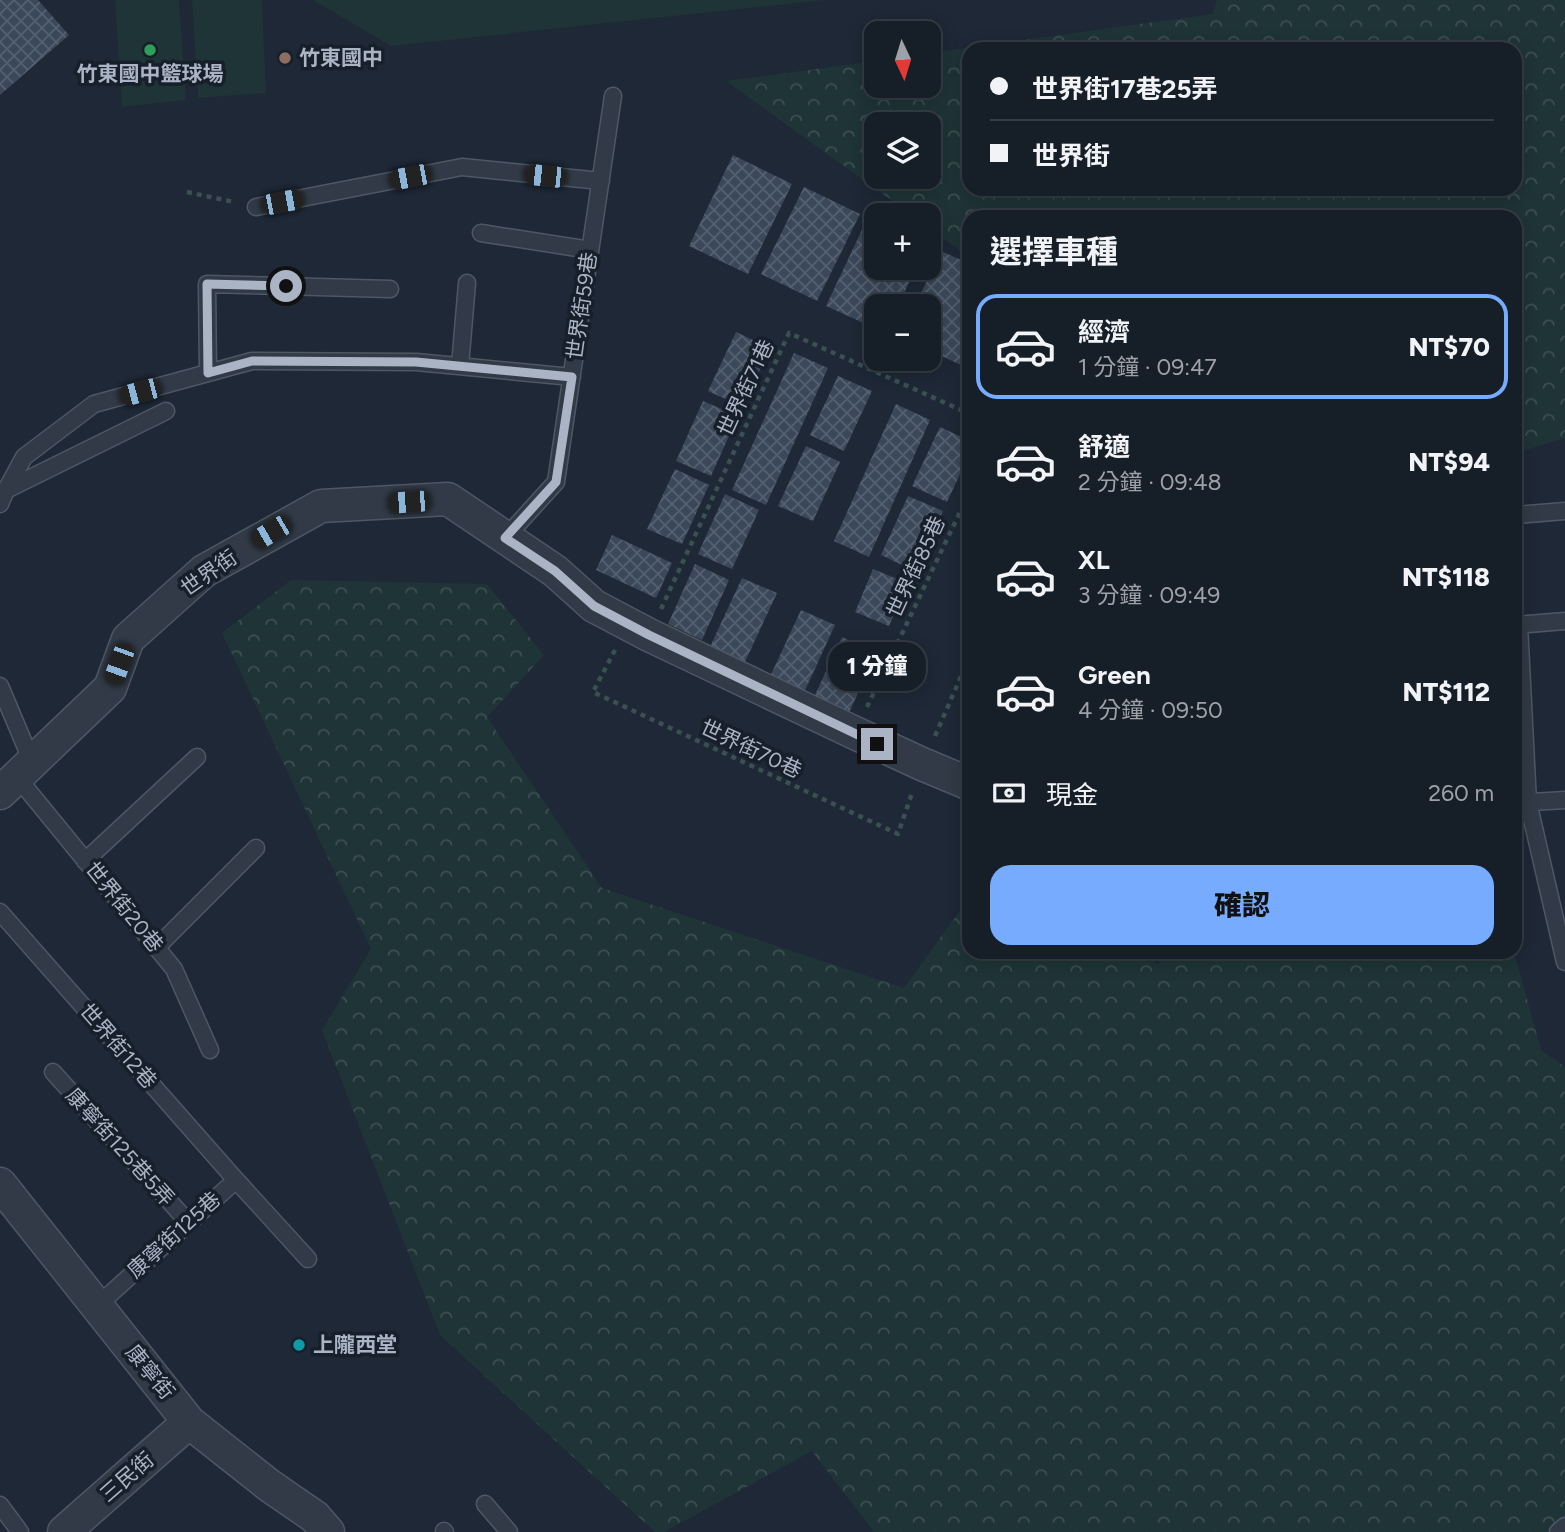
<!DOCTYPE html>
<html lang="zh-TW">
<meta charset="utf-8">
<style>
:root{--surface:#161e28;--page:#1f2730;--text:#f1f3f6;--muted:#9ea2a8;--line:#353c45;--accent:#76abfd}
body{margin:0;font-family:Figtree,"Noto Sans TC",sans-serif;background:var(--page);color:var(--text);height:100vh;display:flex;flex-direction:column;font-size:26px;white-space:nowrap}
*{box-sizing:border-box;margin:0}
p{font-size:23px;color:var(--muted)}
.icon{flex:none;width:38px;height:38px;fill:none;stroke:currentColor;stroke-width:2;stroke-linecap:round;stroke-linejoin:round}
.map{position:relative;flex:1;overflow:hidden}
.panel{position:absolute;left:962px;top:210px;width:560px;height:749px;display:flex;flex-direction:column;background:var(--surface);border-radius:21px;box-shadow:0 4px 18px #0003,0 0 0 2px var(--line)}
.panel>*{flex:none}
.guide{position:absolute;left:962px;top:42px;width:560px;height:154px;border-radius:21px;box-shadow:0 4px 18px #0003,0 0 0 2px var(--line);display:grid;align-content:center;height:154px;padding:0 28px;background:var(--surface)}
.needle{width:46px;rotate:176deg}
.tools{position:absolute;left:864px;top:21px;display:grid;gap:14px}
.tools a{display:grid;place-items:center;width:77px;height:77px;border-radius:14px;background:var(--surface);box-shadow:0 4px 18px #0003,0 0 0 2px var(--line);font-size:35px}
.end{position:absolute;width:32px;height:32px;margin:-16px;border:9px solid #aab4c4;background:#111;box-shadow:0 0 0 4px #111}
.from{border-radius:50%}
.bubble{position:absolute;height:49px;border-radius:21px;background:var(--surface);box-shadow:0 4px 18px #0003,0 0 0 2px var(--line);font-size:23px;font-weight:800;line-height:49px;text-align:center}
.car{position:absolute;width:21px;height:42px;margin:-21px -10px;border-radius:9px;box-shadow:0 0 5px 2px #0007;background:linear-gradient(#222 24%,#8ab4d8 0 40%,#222 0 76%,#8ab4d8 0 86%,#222 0)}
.guide b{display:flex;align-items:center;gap:24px;height:66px;font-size:26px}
.guide b+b{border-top:2px solid var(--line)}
.guide i{width:18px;height:18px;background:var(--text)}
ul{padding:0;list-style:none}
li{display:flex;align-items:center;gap:21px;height:105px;margin:0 14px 10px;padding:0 14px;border:4px solid transparent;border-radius:21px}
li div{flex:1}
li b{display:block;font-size:26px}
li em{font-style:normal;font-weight:800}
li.selected{border-color:var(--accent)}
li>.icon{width:63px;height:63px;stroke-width:1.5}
h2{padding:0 28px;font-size:32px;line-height:84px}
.pay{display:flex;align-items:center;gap:18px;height:77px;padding:0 28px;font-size:26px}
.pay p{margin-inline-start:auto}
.button{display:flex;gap:14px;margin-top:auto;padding:14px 28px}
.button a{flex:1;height:80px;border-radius:21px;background:var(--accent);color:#111;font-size:28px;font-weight:800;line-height:80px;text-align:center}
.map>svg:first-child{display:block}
.forest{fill:url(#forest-crowns);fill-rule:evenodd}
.pitch{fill:#1f3437}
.building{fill:url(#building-cross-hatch)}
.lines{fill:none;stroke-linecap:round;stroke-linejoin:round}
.lane-casing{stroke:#4e5765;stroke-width:19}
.street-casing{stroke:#4e5765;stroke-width:35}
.path{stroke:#3a5051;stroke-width:4.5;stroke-dasharray:5 5;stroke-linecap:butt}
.lane{stroke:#313a46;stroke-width:16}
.street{stroke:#313a46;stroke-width:32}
.route{stroke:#aab4c4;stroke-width:9}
.leisure-dot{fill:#2e9e5b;stroke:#171f2a;stroke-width:2.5}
.education-dot{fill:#8d6e63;stroke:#171f2a;stroke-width:2.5}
.culture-dot{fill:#0f9aa8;stroke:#171f2a;stroke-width:2.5}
.labels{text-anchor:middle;stroke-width:7;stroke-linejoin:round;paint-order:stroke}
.poi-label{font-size:21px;font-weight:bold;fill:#aab4c4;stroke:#171f2a;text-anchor:start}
.street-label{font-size:21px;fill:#aab4c4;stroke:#171f2a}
</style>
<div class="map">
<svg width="1565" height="1532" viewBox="0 0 1565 1532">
<defs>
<pattern id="forest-crowns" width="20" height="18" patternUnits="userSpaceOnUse" patternTransform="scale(1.75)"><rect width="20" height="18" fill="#1f3437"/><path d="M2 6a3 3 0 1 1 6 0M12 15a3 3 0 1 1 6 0" fill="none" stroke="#3d4f52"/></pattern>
<pattern id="building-cross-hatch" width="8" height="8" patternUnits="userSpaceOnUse" patternTransform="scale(1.75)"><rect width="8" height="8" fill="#3b4859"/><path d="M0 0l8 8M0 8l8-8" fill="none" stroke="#55606f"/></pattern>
</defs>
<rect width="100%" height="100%" fill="#1e2836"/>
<!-- forest -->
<path class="forest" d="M1217,0H1565V438L1516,453V217H970L969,257L929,228V215H912L726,81L877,61V86H929V53L1213,14ZM970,49H1516V189H970ZM877,124H929V177H877Z
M291,580L487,584L544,655L487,717L602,888L904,988L969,898L970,952H1148L1157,965L1167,952H1514L1541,1050L1565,1067V1532H874L812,1451L664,1532H655L440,1335L322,1030L371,949L222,633Z"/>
<!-- pitch -->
<path class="pitch" d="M115,0H179L186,100L122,107Z
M192,0H262L266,93L198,98Z
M313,0H825L391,46Z"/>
<!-- building -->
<path class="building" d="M0,0H38L69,35L0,95Z
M733,155L792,184L748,274L689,246Z
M804,187L860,214L817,301L761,274Z
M868,217L877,221V268H916L898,306H877V329L826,306Z
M941,251L970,264V352L963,366L929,350V306H915Z
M736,332L770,348L743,407L708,391Z
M794,353L828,368L766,505L732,490Z
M838,376L872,391L844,451L810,435Z
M703,401L738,416L711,476L676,461Z
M896,404L930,420L869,557L834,541Z
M940,427L970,441V453L947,502L912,486Z
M806,446L840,462L813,521L778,506Z
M675,469L709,485L682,544L647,529Z
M725,494L759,510L732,569L698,554Z
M908,496L943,511L915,571L881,555Z
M612,535L672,563L656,598L596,570Z
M695,564L729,580L702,640L668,624Z
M873,569L907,583L889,626L855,612Z
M742,578L777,593L744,664L709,649Z
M801,610L835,625L802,697L768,681Z
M842,637L876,653L849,713L814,697Z"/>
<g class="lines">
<!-- lane casing -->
<g class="lane-casing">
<path id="lane" d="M256,207L462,167L601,181
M481,233L590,250
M460,366L467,283
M208,373L207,284L390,289
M6,490L166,411
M0,504L6,490L24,457L94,404L252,361L416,362L572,377
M1516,515L1565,511
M505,538L556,482L613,96
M1519,624L1528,802L1565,962
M1516,625L1565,621
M0,686L32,762
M17,777L174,969L210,1050
M1516,803L1565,800
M85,861L197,757
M0,912L236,1180
M156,948L256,848
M53,1072L188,1222
M97,1306L236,1180L308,1259
M485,1504L509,1532
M0,1505L20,1532
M444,1531L445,1532
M1558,1532L1565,1526"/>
</g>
<!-- street casing -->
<g class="street-casing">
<path id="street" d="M0,793L110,688L128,639L204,571L321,506L448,499L555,571L594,606L649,635L855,733L922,764L970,784
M0,1184L189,1422L270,1486L315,1517L328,1532
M64,1532L189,1422"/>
</g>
<!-- path -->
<path class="path" d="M187,192L234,202
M661,609L789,333L970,414
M615,650L593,692L898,834L912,793
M867,707L970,491
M935,736L970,656"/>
<!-- lane -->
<use href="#lane" class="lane"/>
<!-- street -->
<use href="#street" class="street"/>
</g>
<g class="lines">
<!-- route -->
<path class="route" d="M286,286L207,284L208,373L252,361L416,362L572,377L556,482L505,538L555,571L594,606L649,635L877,744"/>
</g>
<!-- markers -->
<circle class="leisure-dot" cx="150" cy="50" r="7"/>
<circle class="education-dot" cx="285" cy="58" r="7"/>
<circle class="culture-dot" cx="299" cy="1345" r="7"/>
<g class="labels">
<!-- poi labels -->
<g class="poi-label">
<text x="299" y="65">竹東國中</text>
<text x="150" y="81" text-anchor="middle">竹東國中籃球場</text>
<text x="313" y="1352">上隴西堂</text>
</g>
<!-- street labels -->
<g class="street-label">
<text transform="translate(582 306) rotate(-82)" y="7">世界街59巷</text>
<text transform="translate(746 388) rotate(-65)" y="7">世界街71巷</text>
<text transform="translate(916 567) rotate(-65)" y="7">世界街85巷</text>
<text transform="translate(209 573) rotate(-35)" y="7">世界街</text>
<text transform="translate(751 749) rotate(25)" y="7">世界街70巷</text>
<text transform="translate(124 907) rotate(51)" y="7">世界街20巷</text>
<text transform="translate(118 1046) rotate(49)" y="7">世界街12巷</text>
<text transform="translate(120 1147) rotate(48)" y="7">康寧街125巷5弄</text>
<text transform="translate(174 1235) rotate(-42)" y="7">康寧街125巷</text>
<text transform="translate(150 1372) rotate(51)" y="7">康寧街</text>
<text transform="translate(127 1477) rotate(-41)" y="7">三民街</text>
</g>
</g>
</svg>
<div class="tools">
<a><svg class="needle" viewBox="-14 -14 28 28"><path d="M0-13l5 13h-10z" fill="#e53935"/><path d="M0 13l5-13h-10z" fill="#9ea2a8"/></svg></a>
<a><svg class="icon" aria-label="layers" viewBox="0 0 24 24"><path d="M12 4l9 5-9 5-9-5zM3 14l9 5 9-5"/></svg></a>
<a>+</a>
<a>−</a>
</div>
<i class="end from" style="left:286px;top:286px"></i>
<i class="end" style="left:877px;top:744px"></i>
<div class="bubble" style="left:828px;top:642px;width:98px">1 分鐘</div>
<i class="car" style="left:545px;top:176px;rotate:276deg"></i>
<i class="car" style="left:410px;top:177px;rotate:259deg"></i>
<i class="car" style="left:282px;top:202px;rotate:79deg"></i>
<i class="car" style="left:140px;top:392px;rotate:255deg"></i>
<i class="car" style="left:409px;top:502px;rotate:266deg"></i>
<i class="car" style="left:271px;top:532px;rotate:240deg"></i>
<i class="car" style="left:119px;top:664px;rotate:200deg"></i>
<div class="guide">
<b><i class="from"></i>世界街17巷25弄</b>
<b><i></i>世界街</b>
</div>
<section class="panel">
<h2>選擇車種</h2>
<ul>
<li class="selected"><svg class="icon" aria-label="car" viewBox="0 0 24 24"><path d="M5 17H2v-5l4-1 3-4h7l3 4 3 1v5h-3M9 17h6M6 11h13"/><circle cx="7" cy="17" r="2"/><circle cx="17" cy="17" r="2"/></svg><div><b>經濟</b><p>1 分鐘 · 09:47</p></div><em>NT$70</em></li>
<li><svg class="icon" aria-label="car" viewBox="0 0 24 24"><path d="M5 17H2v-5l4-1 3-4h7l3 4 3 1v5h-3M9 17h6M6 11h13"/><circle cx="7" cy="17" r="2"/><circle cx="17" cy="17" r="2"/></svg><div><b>舒適</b><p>2 分鐘 · 09:48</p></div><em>NT$94</em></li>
<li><svg class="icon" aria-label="car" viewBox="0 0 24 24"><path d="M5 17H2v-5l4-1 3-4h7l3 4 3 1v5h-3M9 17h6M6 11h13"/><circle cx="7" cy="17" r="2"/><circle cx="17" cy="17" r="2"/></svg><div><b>XL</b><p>3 分鐘 · 09:49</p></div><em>NT$118</em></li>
<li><svg class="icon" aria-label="car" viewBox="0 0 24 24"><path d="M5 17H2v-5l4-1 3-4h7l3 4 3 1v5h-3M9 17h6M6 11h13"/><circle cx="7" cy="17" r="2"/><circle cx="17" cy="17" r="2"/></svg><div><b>Green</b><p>4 分鐘 · 09:50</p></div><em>NT$112</em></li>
</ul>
<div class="pay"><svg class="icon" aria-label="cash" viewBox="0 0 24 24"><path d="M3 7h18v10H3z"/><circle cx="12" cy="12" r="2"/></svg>現金<p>260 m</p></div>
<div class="button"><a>確認</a></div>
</section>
</div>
